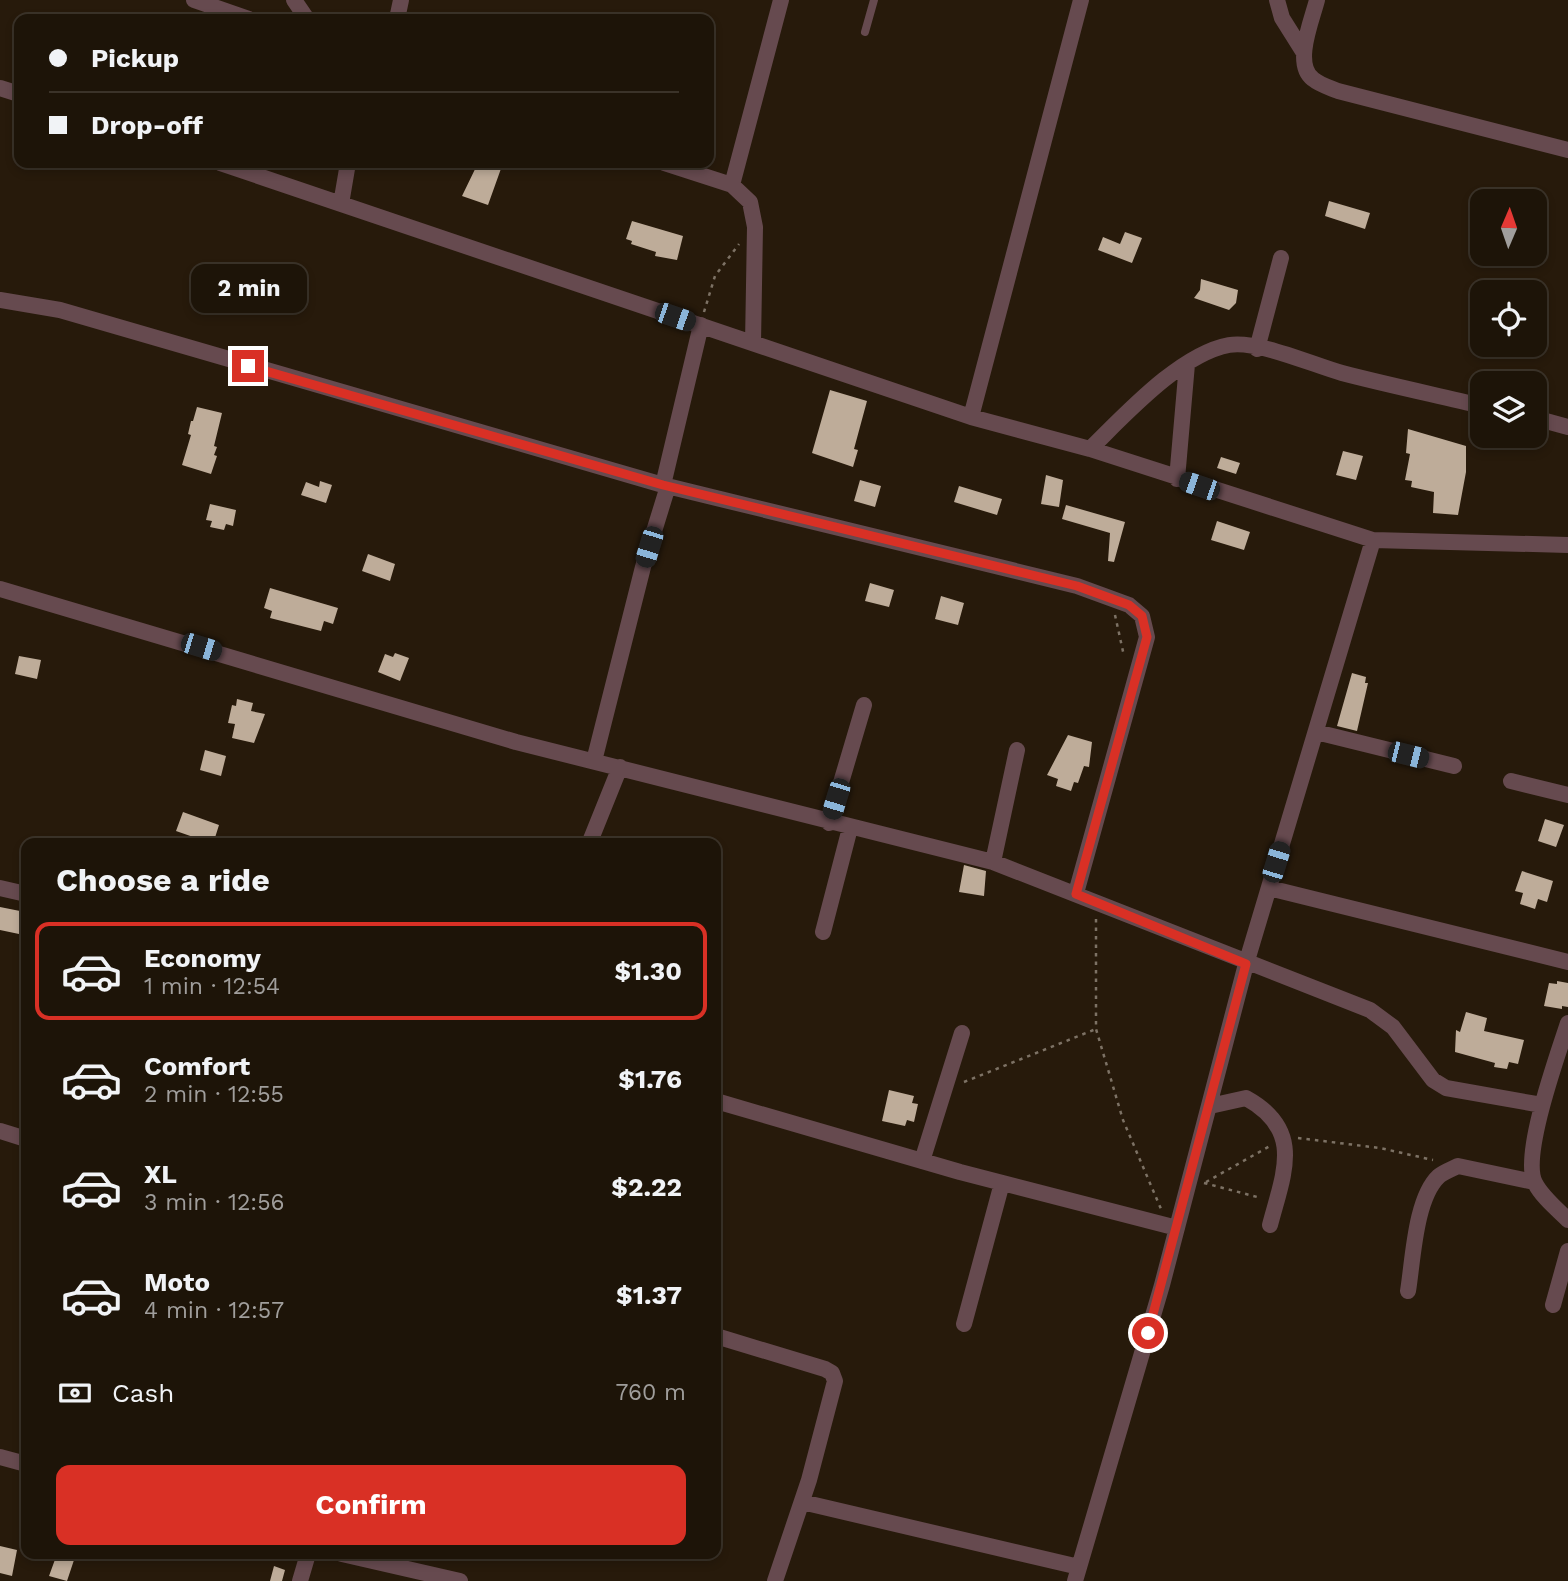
<!DOCTYPE html>
<meta charset="utf-8">
<style>
:root{--surface:#1d1408;--page:#2a2116;--text:#f1f3f6;--muted:#a09e9c;--line:#3b3329;--accent:#d93025}
body{margin:0;font-family:"Work Sans",sans-serif;background:var(--page);color:var(--text);height:100vh;display:flex;flex-direction:column;font-size:26px;white-space:nowrap}
*{box-sizing:border-box;margin:0}
p{font-size:23px;color:var(--muted)}
.icon{flex:none;width:38px;height:38px;fill:none;stroke:currentColor;stroke-width:2;stroke-linecap:round;stroke-linejoin:round}
.map{position:relative;flex:1;overflow:hidden}
.side{position:absolute;left:21px;top:838px;width:700px;height:721px;display:flex;flex-direction:column;background:var(--surface);border-radius:14px;box-shadow:0 4px 10px #0003,0 0 0 2px var(--line)}
.side>*{flex:none}
.hud{position:absolute;left:14px;top:14px;width:700px;height:154px;border-radius:14px;box-shadow:0 4px 10px #0003,0 0 0 2px var(--line);display:grid;align-content:center;height:154px;padding:0 35px;background:var(--surface)}
.needle{width:46px;rotate:2deg}
.tools{position:absolute;left:1470px;top:189px;display:grid;gap:14px}
.tools a{display:grid;place-items:center;width:77px;height:77px;border-radius:14px;background:var(--surface);box-shadow:0 4px 10px #0003,0 0 0 2px var(--line);font-size:35px}
.end{position:absolute;width:32px;height:32px;margin:-16px;border:9px solid #d93025;background:#fff;box-shadow:0 0 0 4px #fff}
.from{border-radius:50%}
.bubble{position:absolute;height:49px;border-radius:14px;background:var(--surface);box-shadow:0 4px 10px #0003,0 0 0 2px var(--line);font-size:23px;font-weight:700;line-height:49px;text-align:center}
.car{position:absolute;width:21px;height:42px;margin:-21px -10px;border-radius:9px;box-shadow:0 0 5px 2px #0007;background:linear-gradient(#222 24%,#8ab4d8 0 40%,#222 0 76%,#8ab4d8 0 86%,#222 0)}
.hud b{display:flex;align-items:center;gap:24px;height:66px;font-size:26px}
.hud b+b{border-top:2px solid var(--line)}
.hud i{width:18px;height:18px;background:var(--text)}
ul{padding:0;list-style:none}
li{display:flex;align-items:center;gap:21px;height:98px;margin:0 14px 10px;padding:0 21px;border:4px solid transparent;border-radius:14px}
li div{flex:1}
li b{display:block;font-size:26px}
li em{font-style:normal;font-weight:700}
li.active{border-color:var(--accent)}
li>.icon{width:63px;height:63px;stroke-width:1.5}
h2{padding:0 35px;font-size:32px;line-height:84px}
.pay{display:flex;align-items:center;gap:18px;height:77px;padding:0 35px;font-size:26px}
.pay p{margin-inline-start:auto}
.action{display:flex;gap:14px;margin-top:auto;padding:14px 35px}
.action a{flex:1;height:80px;border-radius:14px;background:var(--accent);color:#fff;font-size:28px;font-weight:700;line-height:80px;text-align:center}
.map>svg:first-child{display:block}
.building{fill:#beac99}
.lines{fill:none;stroke-linecap:round;stroke-linejoin:round}
.path{stroke:#7d7265;stroke-width:2.5;stroke-dasharray:3.5 5;stroke-linecap:butt}
.service{stroke:#664a4f;stroke-width:8}
.minor{stroke:#664a4f;stroke-width:16}
.route{stroke:#d93025;stroke-width:9}
</style>
<div class="map">
<svg width="1568" height="1581" viewBox="0 0 1568 1581">
<rect width="100%" height="100%" fill="#271a0b"/>
<!-- building -->
<path class="building" d="M478,163H503L488,205L462,196Z
M1329,201L1370,213L1365,229L1325,216Z
M632,221L683,236L677,260L655,256L656,252L631,244L632,241L626,239Z
M1125,232L1142,238L1132,263L1098,250L1103,237L1120,244Z
M1201,279L1238,290L1236,303L1229,310L1194,298L1200,290Z
M830,390L867,401L854,449L858,450L853,467L812,453Z
M197,407L222,413L214,446L217,447L214,455L217,456L211,474L182,465L191,435L188,434L191,421H193Z
M1408,429L1466,446V472L1458,515L1433,513L1434,492L1411,487L1412,481L1405,480L1410,454L1406,453Z
M1343,451L1363,456L1356,480L1336,475Z
M1221,457L1240,463L1236,474L1217,468Z
M1046,475L1063,480L1059,507L1041,504Z
M860,480L881,486L875,507L854,501Z
M320,481L332,485L326,503L301,495L306,482L319,487Z
M959,486L1002,499L997,515L954,502Z
M210,504L236,510L233,526L226,524L224,530L210,527L212,521L206,520Z
M1066,505L1125,522L1114,562L1108,561L1110,533L1062,519Z
M1217,521L1250,532L1244,550L1211,540Z
M368,554L395,564L390,581L362,571Z
M870,583L894,590L889,607L865,601Z
M270,588L338,608L333,624L324,621L321,631L270,618L272,611L264,608Z
M941,596L964,603L958,625L935,619Z
M395,653L409,658L400,681L378,672L385,654L393,657Z
M19,656L41,660L37,679L15,674Z
M1352,673L1366,677L1365,683H1368L1357,731L1337,726Z
M237,699L253,703L251,711L265,714L254,743L232,738L235,724L228,723L232,705L236,706Z
M1068,735L1092,742L1089,767L1084,766L1078,783L1074,782L1071,791L1056,786L1058,779L1047,775Z
M205,750L226,756L221,776L200,770Z
M183,812L219,825L213,844H198L199,839L176,831Z
M1545,819L1564,825L1556,847L1538,841Z
M964,865L986,871L984,896L959,892Z
M1522,871L1553,881L1547,902L1538,899L1535,909L1520,904L1523,893L1515,891Z
M0,907L25,912L19,934L0,930Z
M1557,981L1568,983V1007L1562,1006V1009L1544,1006L1549,983L1557,984Z
M1466,1012L1487,1018L1484,1031L1524,1040L1518,1064L1509,1062L1507,1069L1494,1067L1495,1063L1455,1052L1456,1030L1460,1032Z
M889,1090L914,1096L912,1103L918,1104L914,1122L907,1120L905,1126L882,1121Z
M0,1546L17,1550L12,1576L0,1573Z
M57,1554L74,1560L67,1581L49,1576Z
M274,1566L285,1570L282,1581H270Z"/>
<g class="lines">
<!-- path -->
<path class="path" d="M704,312L715,276L739,244
M1115,615L1124,656
M1096,919V1029L1123,1120L1161,1209
M964,1082L1096,1029
M1298,1138L1380,1148L1433,1160
M1206,1182L1270,1146
M1204,1183L1261,1198"/>
<!-- service -->
<path class="service" d="M865,32L874,0"/>
<!-- minor -->
<path class="minor" d="M194,0L249,19
M294,0L307,19
M1277,0L1282,18L1304,53
M1317,0C1312,20 1293,64 1313,79C1320,85 1331,88 1338,91L1568,150
M397,19L401,0
M0,88L19,94
M220,163L971,417L1090,449L1373,540L1568,545
M664,163L732,185L750,202L755,227L753,343
M732,185L781,0
M341,204L348,163
M0,300L60,310L663,485L1077,586L1129,605L1142,616L1147,637L1076,893
M1257,349L1281,258
M971,417L1081,0
M1535,418L1568,427
M1090,449C1125,415 1180,354 1229,345C1258,340 1313,365 1342,373C1388,385 1436,395 1482,406
M1177,479L1187,364
M663,485L701,325
M0,589L516,742L993,862L1370,1010L1393,1027L1433,1080L1446,1088L1542,1105
M1316,732L1454,766
M594,761L643,567L668,486
M1511,781L1568,795
M829,823L864,705
M589,844L620,767
M993,862L1017,750
M0,888L26,894
M1269,888L1568,962
M823,932L850,828
M1568,1023C1558,1054 1521,1156 1535,1183C1542,1197 1557,1209 1568,1220
M716,1101L960,1172L1177,1228
M1210,1106L1246,1098C1304,1130 1284,1172 1270,1225
M0,1131L26,1139
M922,1161L962,1033
M1408,1291C1413,1261 1415,1198 1439,1176C1444,1172 1452,1169 1458,1166L1534,1182
M1553,1305L1568,1251
M964,1324L1002,1183
M716,1336L825,1369L832,1373L835,1381L809,1480L775,1581
M0,1457L26,1464
M802,1502L1079,1567
M342,1554L460,1581
M300,1581L308,1554
M1075,1581L1162,1285L1246,964L1373,540"/>
</g>
<g class="lines">
<!-- route -->
<path class="route" d="M248,366L663,485L1077,586L1129,605L1142,616L1147,637L1076,894L1246,964L1148,1333"/>
</g>
</svg>
<div class="tools">
<a><svg class="needle" viewBox="-14 -14 28 28"><path d="M0-13l5 13h-10z" fill="#e53935"/><path d="M0 13l5-13h-10z" fill="#a09e9c"/></svg></a>
<a><svg class="icon" aria-label="locate" viewBox="0 0 24 24"><circle cx="12" cy="12" r="6"/><path d="M12 2v4M12 18v4M2 12h4M18 12h4"/></svg></a>
<a><svg class="icon" aria-label="layers" viewBox="0 0 24 24"><path d="M12 4l9 5-9 5-9-5zM3 14l9 5 9-5"/></svg></a>
</div>
<i class="end from" style="left:1148px;top:1333px"></i>
<i class="end" style="left:248px;top:366px"></i>
<div class="bubble" style="left:191px;top:264px;width:116px">2 min</div>
<i class="car" style="left:675px;top:317px;rotate:109deg"></i>
<i class="car" style="left:1199px;top:486px;rotate:289deg"></i>
<i class="car" style="left:649px;top:547px;rotate:197deg"></i>
<i class="car" style="left:201px;top:647px;rotate:107deg"></i>
<i class="car" style="left:1408px;top:755px;rotate:104deg"></i>
<i class="car" style="left:836px;top:799px;rotate:197deg"></i>
<i class="car" style="left:1276px;top:862px;rotate:17deg"></i>
<div class="hud">
<b><i class="from"></i>Pickup</b>
<b><i></i>Drop-off</b>
</div>
<section class="side">
<h2>Choose a ride</h2>
<ul>
<li class="active"><svg class="icon" aria-label="car" viewBox="0 0 24 24"><path d="M5 17H2v-5l4-1 3-4h7l3 4 3 1v5h-3M9 17h6M6 11h13"/><circle cx="7" cy="17" r="2"/><circle cx="17" cy="17" r="2"/></svg><div><b>Economy</b><p>1 min · 12:54</p></div><em>$1.30</em></li>
<li><svg class="icon" aria-label="car" viewBox="0 0 24 24"><path d="M5 17H2v-5l4-1 3-4h7l3 4 3 1v5h-3M9 17h6M6 11h13"/><circle cx="7" cy="17" r="2"/><circle cx="17" cy="17" r="2"/></svg><div><b>Comfort</b><p>2 min · 12:55</p></div><em>$1.76</em></li>
<li><svg class="icon" aria-label="car" viewBox="0 0 24 24"><path d="M5 17H2v-5l4-1 3-4h7l3 4 3 1v5h-3M9 17h6M6 11h13"/><circle cx="7" cy="17" r="2"/><circle cx="17" cy="17" r="2"/></svg><div><b>XL</b><p>3 min · 12:56</p></div><em>$2.22</em></li>
<li><svg class="icon" aria-label="car" viewBox="0 0 24 24"><path d="M5 17H2v-5l4-1 3-4h7l3 4 3 1v5h-3M9 17h6M6 11h13"/><circle cx="7" cy="17" r="2"/><circle cx="17" cy="17" r="2"/></svg><div><b>Moto</b><p>4 min · 12:57</p></div><em>$1.37</em></li>
</ul>
<div class="pay"><svg class="icon" aria-label="cash" viewBox="0 0 24 24"><path d="M3 7h18v10H3z"/><circle cx="12" cy="12" r="2"/></svg>Cash<p>760 m</p></div>
<div class="action"><a>Confirm</a></div>
</section>
</div>
